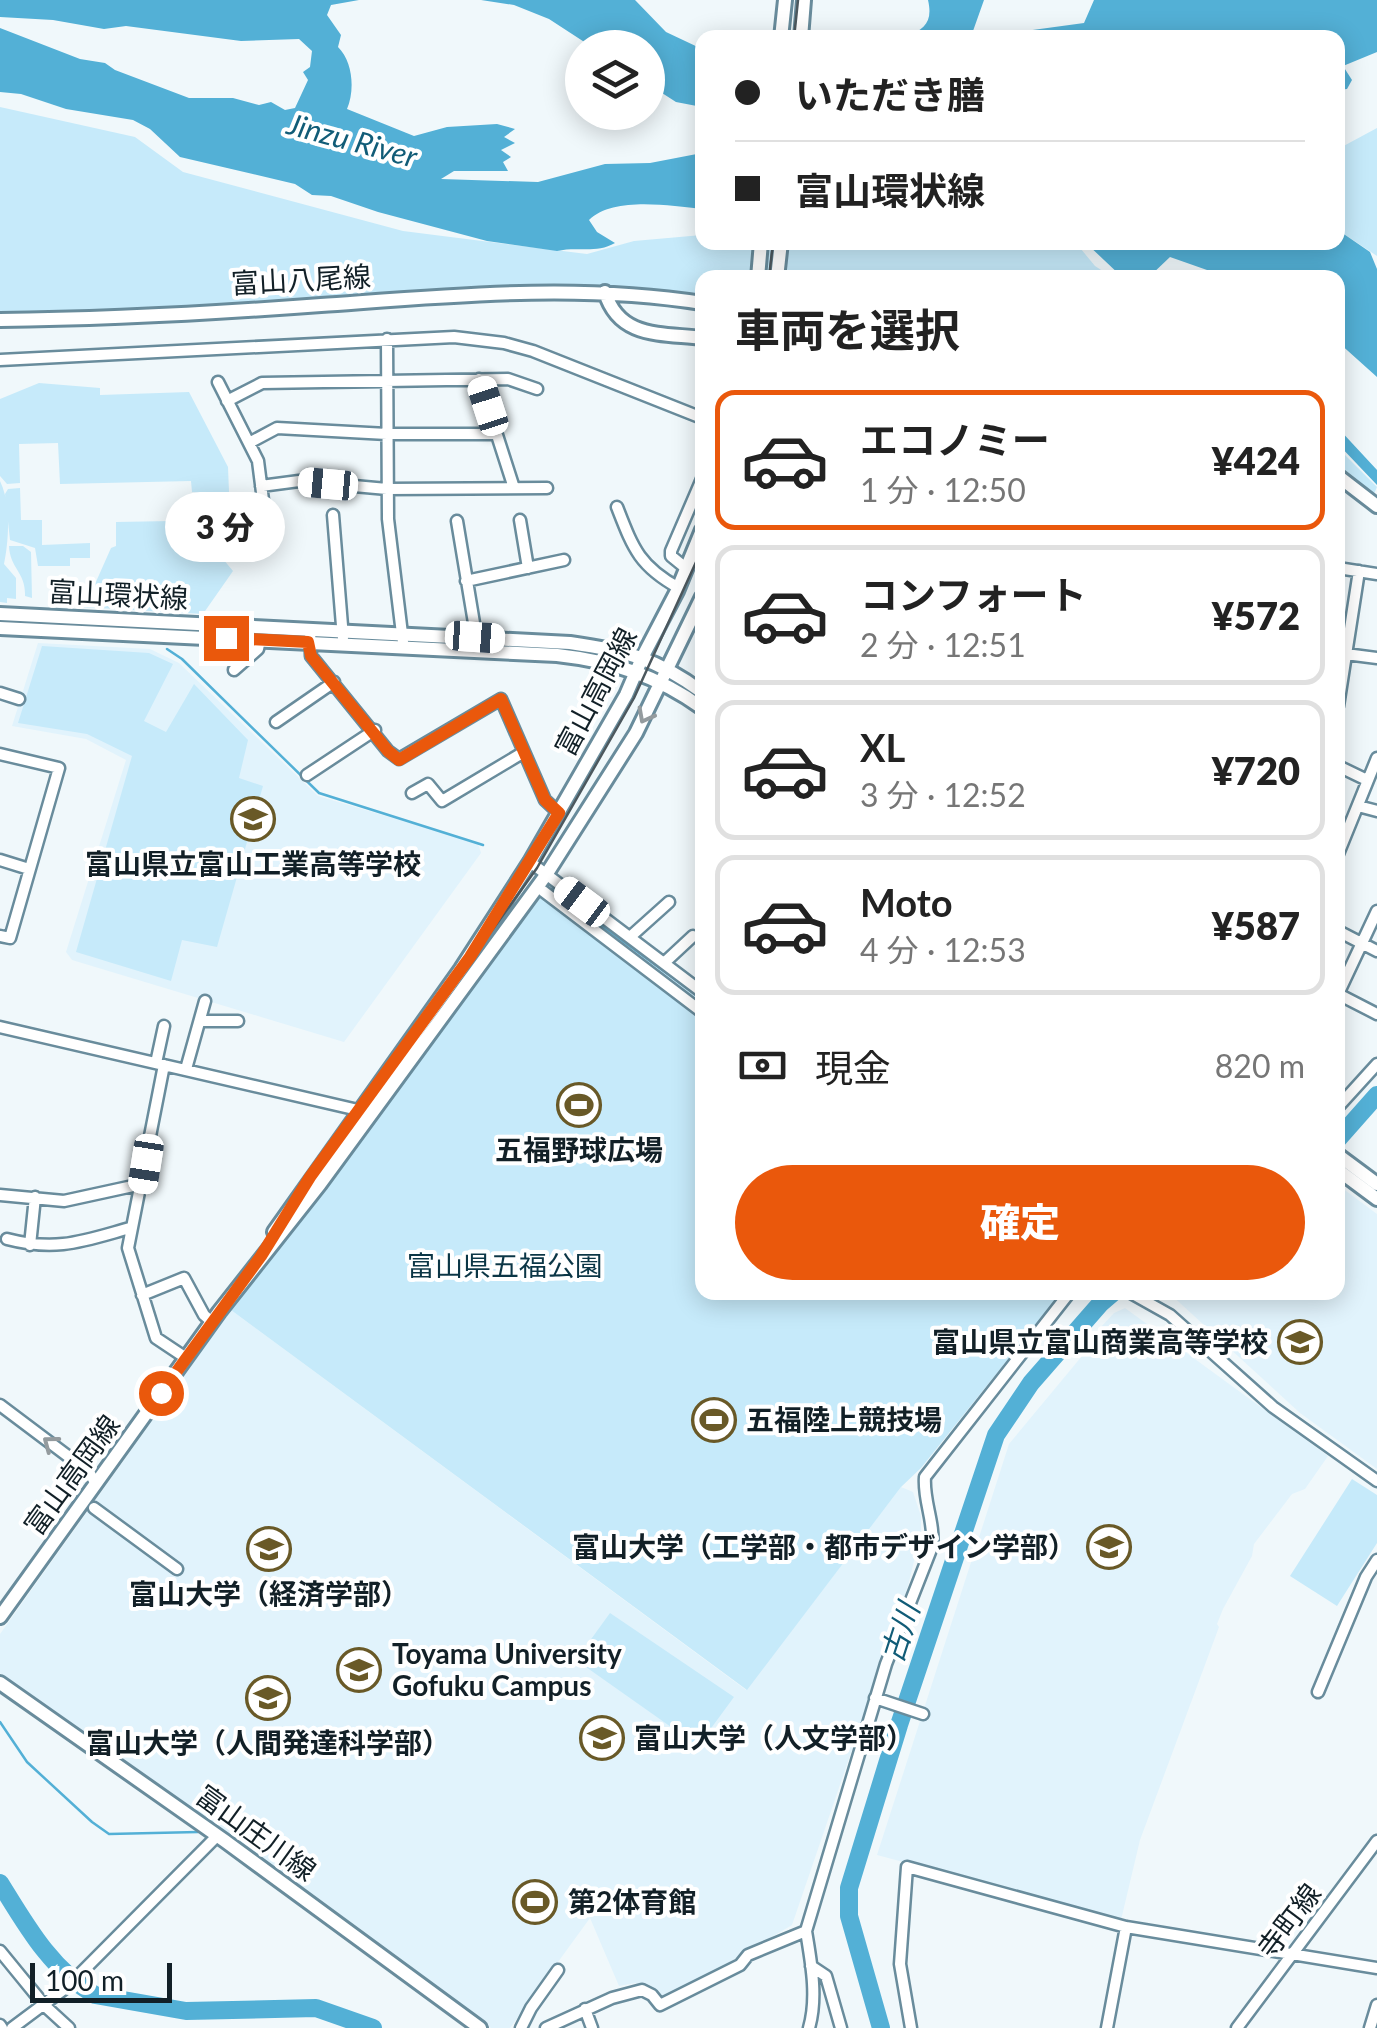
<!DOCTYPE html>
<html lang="ja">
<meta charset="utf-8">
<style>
:root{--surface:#fff;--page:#f6f6f6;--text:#222;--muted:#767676;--line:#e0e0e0;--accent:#ea580c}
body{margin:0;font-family:Lato,"Noto Sans JP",sans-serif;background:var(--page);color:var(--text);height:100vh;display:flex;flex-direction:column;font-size:38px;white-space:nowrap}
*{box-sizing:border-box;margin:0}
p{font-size:32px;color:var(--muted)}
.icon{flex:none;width:55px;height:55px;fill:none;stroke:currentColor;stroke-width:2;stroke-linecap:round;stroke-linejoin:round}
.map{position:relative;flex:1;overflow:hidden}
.details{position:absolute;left:695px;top:270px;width:650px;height:1030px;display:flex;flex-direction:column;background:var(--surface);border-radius:20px;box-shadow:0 5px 25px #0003}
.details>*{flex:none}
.guide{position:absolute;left:695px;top:30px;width:650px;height:220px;border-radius:20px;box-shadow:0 5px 25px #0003;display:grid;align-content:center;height:220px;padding:0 40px;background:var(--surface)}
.fabs{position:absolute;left:565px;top:30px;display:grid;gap:20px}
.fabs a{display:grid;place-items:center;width:100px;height:100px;border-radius:50%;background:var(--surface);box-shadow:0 5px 25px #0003;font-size:50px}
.scale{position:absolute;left:30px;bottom:25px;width:142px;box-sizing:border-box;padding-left:10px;border:5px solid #122027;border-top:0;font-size:28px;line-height:35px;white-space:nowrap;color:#122027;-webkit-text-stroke:8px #fff;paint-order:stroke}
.end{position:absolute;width:45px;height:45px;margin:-22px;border:12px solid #ea580c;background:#fff;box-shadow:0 0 0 5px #fff}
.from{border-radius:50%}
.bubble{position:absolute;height:70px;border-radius:35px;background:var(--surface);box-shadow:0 5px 25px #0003;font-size:32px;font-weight:800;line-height:70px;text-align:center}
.car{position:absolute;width:30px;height:60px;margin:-30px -15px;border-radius:12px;box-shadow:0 0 8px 2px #0007;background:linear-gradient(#fff 24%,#345 0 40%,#fff 0 76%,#345 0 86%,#fff 0)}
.guide b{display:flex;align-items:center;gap:35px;height:95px;font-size:38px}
.guide b+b{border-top:2px solid var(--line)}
.guide i{width:25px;height:25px;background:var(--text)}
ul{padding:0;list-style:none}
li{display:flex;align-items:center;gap:30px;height:140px;margin:0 20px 15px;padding:0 20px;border:5px solid var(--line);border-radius:20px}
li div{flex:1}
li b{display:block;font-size:38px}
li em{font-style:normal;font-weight:800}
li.selected{border-color:var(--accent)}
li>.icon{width:90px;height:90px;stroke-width:1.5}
h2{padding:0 40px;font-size:45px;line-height:120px}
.pay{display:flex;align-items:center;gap:25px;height:110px;padding:0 40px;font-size:38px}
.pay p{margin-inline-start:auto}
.cta{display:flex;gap:20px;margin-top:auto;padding:20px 40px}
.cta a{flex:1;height:115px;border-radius:60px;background:var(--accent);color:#fff;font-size:40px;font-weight:800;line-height:115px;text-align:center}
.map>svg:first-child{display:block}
.built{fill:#e1f3fc}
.green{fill:#c6eafa}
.water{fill:#53b0d6}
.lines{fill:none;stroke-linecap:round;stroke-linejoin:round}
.stream{stroke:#53b0d6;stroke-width:2.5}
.river{stroke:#53b0d6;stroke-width:18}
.minor-casing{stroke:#698c9c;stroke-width:15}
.major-casing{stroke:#698c9c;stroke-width:18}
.minor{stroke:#fff;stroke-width:10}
.major{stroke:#fff;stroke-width:12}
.tram{stroke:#4c585e;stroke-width:2.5}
.oneway{stroke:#949b9e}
.route{stroke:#ea580c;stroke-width:12}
.labels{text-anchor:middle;stroke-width:8;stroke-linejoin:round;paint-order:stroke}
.street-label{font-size:28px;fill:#122027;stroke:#fff}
.poi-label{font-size:28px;font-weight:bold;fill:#122027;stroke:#fff}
.park-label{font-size:28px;fill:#0b3646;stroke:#fff}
.water-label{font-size:30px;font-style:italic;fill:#115c77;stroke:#fff}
</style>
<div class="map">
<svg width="1377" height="2028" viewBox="0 0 1377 2028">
<rect width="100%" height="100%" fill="#f0f8fb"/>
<!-- built -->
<path class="built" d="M38,643L150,649L179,663L318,796L478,843L481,853L344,1042L72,960L66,952L126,760L86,739L12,726Z
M1338,1185L1377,1214V1469L1300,1413L1169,1293L1338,1292Z
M1125,1308L1328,1456L1305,1489L1292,1494L1254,1544L1252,1556L1223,1609L1217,1624L1219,1627L1140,1840L1121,1920L877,1855L1009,1444L1087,1350L1100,1328L1114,1313Z
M231,1310L746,1690L901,1487L913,1492L921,1516V1532L908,1586L792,1925L665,2000L651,1989L635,1983L619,1986L590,1918L510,2028H491L0,1673V1634Z"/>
<!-- green -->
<path class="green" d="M0,107L135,137L183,172L403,231L587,254L634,241L702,235V242L1076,243L1095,266L1112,277L702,278V299L452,292L0,315Z
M1377,128V256L1338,230V149Z
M39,383L100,388V395L189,392L228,467L230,516L237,534L218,553L233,571L203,614L63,606V601L87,602L111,548L116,546V522L172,521L173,515L192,514V498H197L198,507L214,506V494L192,492L191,481L60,484L58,443L19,444L20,483L7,484L0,476V399Z
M1338,448L1377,487L1373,496L1338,469Z
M0,481C11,503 9,540 4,564L16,578V599L7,598V603L0,602Z
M20,488L21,520H42V545L90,543V558H70V566H38L35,548L10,540L5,494L8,489Z
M9,546H23L31,552L32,598L25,596C26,572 10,569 9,546Z
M42,646L149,653L173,664L144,721L166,732L194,684L248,740L239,778L263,786L217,947L182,940L171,981L76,952L132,756L87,734L18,723Z
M551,884L702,999V1292L1061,1293L921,1468L901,1487L747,1690L231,1310L389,1091Z
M1352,1479L1377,1495V1543L1337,1606L1290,1576Z
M610,1613L734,1697L698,1746L576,1660Z"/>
<!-- water -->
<path class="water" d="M0,0H359L331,5L327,15L341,35L338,47C353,62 355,90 347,109L414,136L447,127L497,124L515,129L504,137L515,143L501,150L511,157L503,162L508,171H454L441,179L538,182L605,164L650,163L702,153V209C670,206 614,196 589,220L597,232L615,243C596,254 577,246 557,251L487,241L378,212L331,196L312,195L295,184L180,157L150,129L133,120L66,109L21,94L0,92V28L80,59L105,63L115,70L189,98H233L259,105L271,102L285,110L295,108L308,80L303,72L310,67L312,51L299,39L241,41L126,26L104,29L53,20L0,17Z
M481,0H635L666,32L702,49V107L676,102L648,84V48L592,47L549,19L514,5Z
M928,0H984L973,31L981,37L1084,23L1094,0H1377V52L1343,66L1352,80L1347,89L1338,90V38L906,37C925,29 933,22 928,0Z
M1338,230L1370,252L1377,269V377L1338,342V278L1209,277L1207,270L1170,257L1149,277H1122L1086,243L1338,242Z
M1338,428L1377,470V485L1338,444Z"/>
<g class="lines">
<!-- stream -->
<path class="stream" d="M167,649L182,659L319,793L483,845
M552,889L702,999
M1092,1298L1100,1304
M0,1722L27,1762L92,1822L109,1834L198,1832"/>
<!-- river -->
<path class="river" d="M1338,1139L1377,1095
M0,1883C26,1925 51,1970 95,1995L186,2011L316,2008L373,2028
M881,2028L849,1916V1888L899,1725L996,1435L1031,1383L1100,1304L1114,1292"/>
<!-- minor casing -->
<g class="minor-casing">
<path id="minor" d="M387,339L388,519L403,642
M0,360L454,337L504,343L533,351L702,418
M479,379L514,488
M218,382L258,461L264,508
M227,401L262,383L508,379L537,389
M249,443L277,428L387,434H496
M261,486L299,481L387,489L547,488
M617,507C633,548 639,566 679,588
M333,515L343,638
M520,520L528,568
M457,521L475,629L474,645
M1338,568L1377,574
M687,569L671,556V551L702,479
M466,581L564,560
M310,629L311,656L388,751L399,759L501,699L545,800L559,813
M1338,653L1377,658
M234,670L258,649L260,640
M0,693L19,699
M1338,706L1359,571
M276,722L334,682
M0,754L59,768L10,938L0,936
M1338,766L1367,780
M307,775L375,730
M412,793L428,784L442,801L524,752
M1358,806L1377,811
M1338,854L1377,758
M0,860L29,869
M530,862L702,992
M543,891L702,1012
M1338,931L1377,951
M630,937L669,902
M664,963L693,936
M1338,994L1377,911
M1338,994L1377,1014
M200,1021H238
M0,1027L358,1110
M156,1063L164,1026
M164,1065L128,1248L156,1338L186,1358
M186,1069L205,1001
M1338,1107L1377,1064
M0,1195L64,1201L142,1184
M7,1239C57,1252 83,1241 130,1228
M30,1245L35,1197
M1129,1292L1170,1315L1273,1407L1377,1481
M142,1295L184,1278L204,1315L212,1322
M0,1405L89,1472L96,1484
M94,1508L177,1569
M1318,1692L1366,1577L1377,1560
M875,1698L923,1714
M0,1951L45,2006L69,2028
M811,1966L826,1976L841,2028
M585,2009L592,2028
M0,2025L2,2028
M12,2028L67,1987L217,1836
M521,2028L531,2008L558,1970
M546,2028L612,1998L642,1990L652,1995L660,2005L740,1965L748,1955L806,1931
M809,2028C818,1997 811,1962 806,1931L886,1664L932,1547C935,1522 923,1501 925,1477L1070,1292
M911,2028L900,1964L907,1867L1126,1927L1377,1968
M1107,2028L1126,1927
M1237,2028L1377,1841
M1370,2028L1377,2005"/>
</g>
<!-- major casing -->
<g class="major-casing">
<path id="major" d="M781,38L785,0
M801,38L804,0
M758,278L761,242
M777,278L781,242
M605,292C619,339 662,333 702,338
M0,320C107,319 215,313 321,305C447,296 577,283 702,303
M1338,476L1377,506
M0,614L570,643C626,651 656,658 702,692
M0,628L557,655C612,661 658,676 702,708
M1338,1155L1377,1184
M1338,1170L1377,1199
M274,1232L461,969L530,862L626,695L642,658L677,591L702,530
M0,1617L219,1312L320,1184L546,875L636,733L702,597
M0,1683L225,1841L480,2028"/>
</g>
<!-- minor -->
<use href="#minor" class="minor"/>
<!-- major -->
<use href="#major" class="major"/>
<!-- tram -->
<path class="tram" d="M794,38L798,0
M769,278L773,242
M318,1172L537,868L634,698L702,549"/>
</g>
<!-- one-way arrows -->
<defs><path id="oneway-chevron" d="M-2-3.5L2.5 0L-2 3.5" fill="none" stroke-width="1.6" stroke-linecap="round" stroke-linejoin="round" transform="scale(2.5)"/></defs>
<g class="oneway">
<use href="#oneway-chevron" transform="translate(645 716) rotate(118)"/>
<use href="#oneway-chevron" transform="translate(50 1443) rotate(-143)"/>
</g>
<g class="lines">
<!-- route -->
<path class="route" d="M161,1393L261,1256L310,1177L470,957L559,813L545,800L501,699L399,760L388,751L311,656L308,642L226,638"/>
</g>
<!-- icons -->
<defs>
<g id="school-ring" transform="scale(2.25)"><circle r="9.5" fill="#fff" stroke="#695927" stroke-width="1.5"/><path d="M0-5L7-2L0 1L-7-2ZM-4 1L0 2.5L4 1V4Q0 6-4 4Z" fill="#695927"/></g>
<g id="stadium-ring" transform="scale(2.25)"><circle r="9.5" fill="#fff" stroke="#695927" stroke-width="1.5"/><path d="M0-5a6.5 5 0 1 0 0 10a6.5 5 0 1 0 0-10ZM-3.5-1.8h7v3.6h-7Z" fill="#695927"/></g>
<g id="university-ring" transform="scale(2.25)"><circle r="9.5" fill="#fff" stroke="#695927" stroke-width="1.5"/><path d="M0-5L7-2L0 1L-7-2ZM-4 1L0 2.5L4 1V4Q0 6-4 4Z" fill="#695927"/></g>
</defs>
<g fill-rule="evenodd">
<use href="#school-ring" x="253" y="819"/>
<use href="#stadium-ring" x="579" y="1105"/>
<use href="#school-ring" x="1300" y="1342"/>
<use href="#stadium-ring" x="714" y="1420"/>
<use href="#university-ring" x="1109" y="1547"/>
<use href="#university-ring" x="269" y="1549"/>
<use href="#university-ring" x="359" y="1670"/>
<use href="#university-ring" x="268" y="1698"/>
<use href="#university-ring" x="602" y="1738"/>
<use href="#stadium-ring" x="535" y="1902"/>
</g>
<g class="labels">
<!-- street labels -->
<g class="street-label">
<text transform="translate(301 280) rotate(-3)" y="10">富山八尾線</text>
<text transform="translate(118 595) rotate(3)" y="10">富山環状線</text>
<text transform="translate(596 692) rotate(-62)" y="10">富山高岡線</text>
<text transform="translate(72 1475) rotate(-54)" y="10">富山高岡線</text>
<text transform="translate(256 1833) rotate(36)" y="10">富山庄川線</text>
<text transform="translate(1289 1921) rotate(-53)" y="10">寺町線</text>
</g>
<!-- poi labels -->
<g class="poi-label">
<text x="253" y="874">富山県立富山工業高等学校</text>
<text x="579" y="1160">五福野球広場</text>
<text x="1268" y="1352" text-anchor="end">富山県立富山商業高等学校</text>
<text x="746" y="1430" text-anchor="start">五福陸上競技場</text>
<text x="1076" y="1557" text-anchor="end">富山大学（工学部・都市デザイン学部）</text>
<text x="269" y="1604">富山大学（経済学部）</text>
<text x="392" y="1664" text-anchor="start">Toyama University<tspan x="392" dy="32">Gofuku Campus</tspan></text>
<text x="634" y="1748" text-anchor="start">富山大学（人文学部）</text>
<text x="268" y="1753">富山大学（人間発達科学部）</text>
<text x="568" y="1912" text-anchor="start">第2体育館</text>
</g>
<!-- park labels -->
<g class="park-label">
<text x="505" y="1276">富山県五福公園</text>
</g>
<!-- water labels -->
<g class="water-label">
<text transform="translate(352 141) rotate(15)" y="10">Jinzu River</text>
<text transform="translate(901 1633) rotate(-72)" y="10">古川</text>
</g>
</g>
</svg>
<div class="fabs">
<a><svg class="icon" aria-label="layers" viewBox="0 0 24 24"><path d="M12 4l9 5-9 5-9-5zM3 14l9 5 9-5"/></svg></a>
</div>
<div class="scale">100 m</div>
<i class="end from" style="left:161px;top:1393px"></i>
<i class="end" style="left:226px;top:638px"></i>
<div class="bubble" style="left:165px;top:492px;width:120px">3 分</div>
<i class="car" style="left:488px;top:406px;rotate:342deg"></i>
<i class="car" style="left:328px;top:484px;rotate:275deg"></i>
<i class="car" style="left:475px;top:637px;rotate:94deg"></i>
<i class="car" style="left:582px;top:902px;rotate:307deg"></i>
<i class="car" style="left:146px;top:1164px;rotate:189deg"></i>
<div class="guide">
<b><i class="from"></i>いただき膳</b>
<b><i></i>富山環状線</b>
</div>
<section class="details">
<h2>車両を選択</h2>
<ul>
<li class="selected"><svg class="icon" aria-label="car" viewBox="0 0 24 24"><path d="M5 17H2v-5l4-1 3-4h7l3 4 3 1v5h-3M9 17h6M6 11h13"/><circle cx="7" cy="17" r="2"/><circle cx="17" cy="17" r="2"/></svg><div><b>エコノミー</b><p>1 分 · 12:50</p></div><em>¥424</em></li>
<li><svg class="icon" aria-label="car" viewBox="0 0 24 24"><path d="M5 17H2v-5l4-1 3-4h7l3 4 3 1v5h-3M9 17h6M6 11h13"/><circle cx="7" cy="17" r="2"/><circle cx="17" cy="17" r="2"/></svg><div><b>コンフォート</b><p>2 分 · 12:51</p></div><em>¥572</em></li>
<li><svg class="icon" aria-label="car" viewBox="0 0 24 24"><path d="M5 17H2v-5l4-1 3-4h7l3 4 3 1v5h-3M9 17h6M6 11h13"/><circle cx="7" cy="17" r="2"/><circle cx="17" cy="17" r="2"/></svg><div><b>XL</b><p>3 分 · 12:52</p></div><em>¥720</em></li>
<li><svg class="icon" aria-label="car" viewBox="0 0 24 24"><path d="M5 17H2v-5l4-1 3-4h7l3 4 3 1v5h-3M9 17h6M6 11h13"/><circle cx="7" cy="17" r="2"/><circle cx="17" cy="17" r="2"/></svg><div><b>Moto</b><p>4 分 · 12:53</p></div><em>¥587</em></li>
</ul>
<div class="pay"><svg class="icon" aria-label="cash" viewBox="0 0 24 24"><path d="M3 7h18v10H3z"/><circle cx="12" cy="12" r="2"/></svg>現金<p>820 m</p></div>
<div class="cta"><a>確定</a></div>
</section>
</div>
